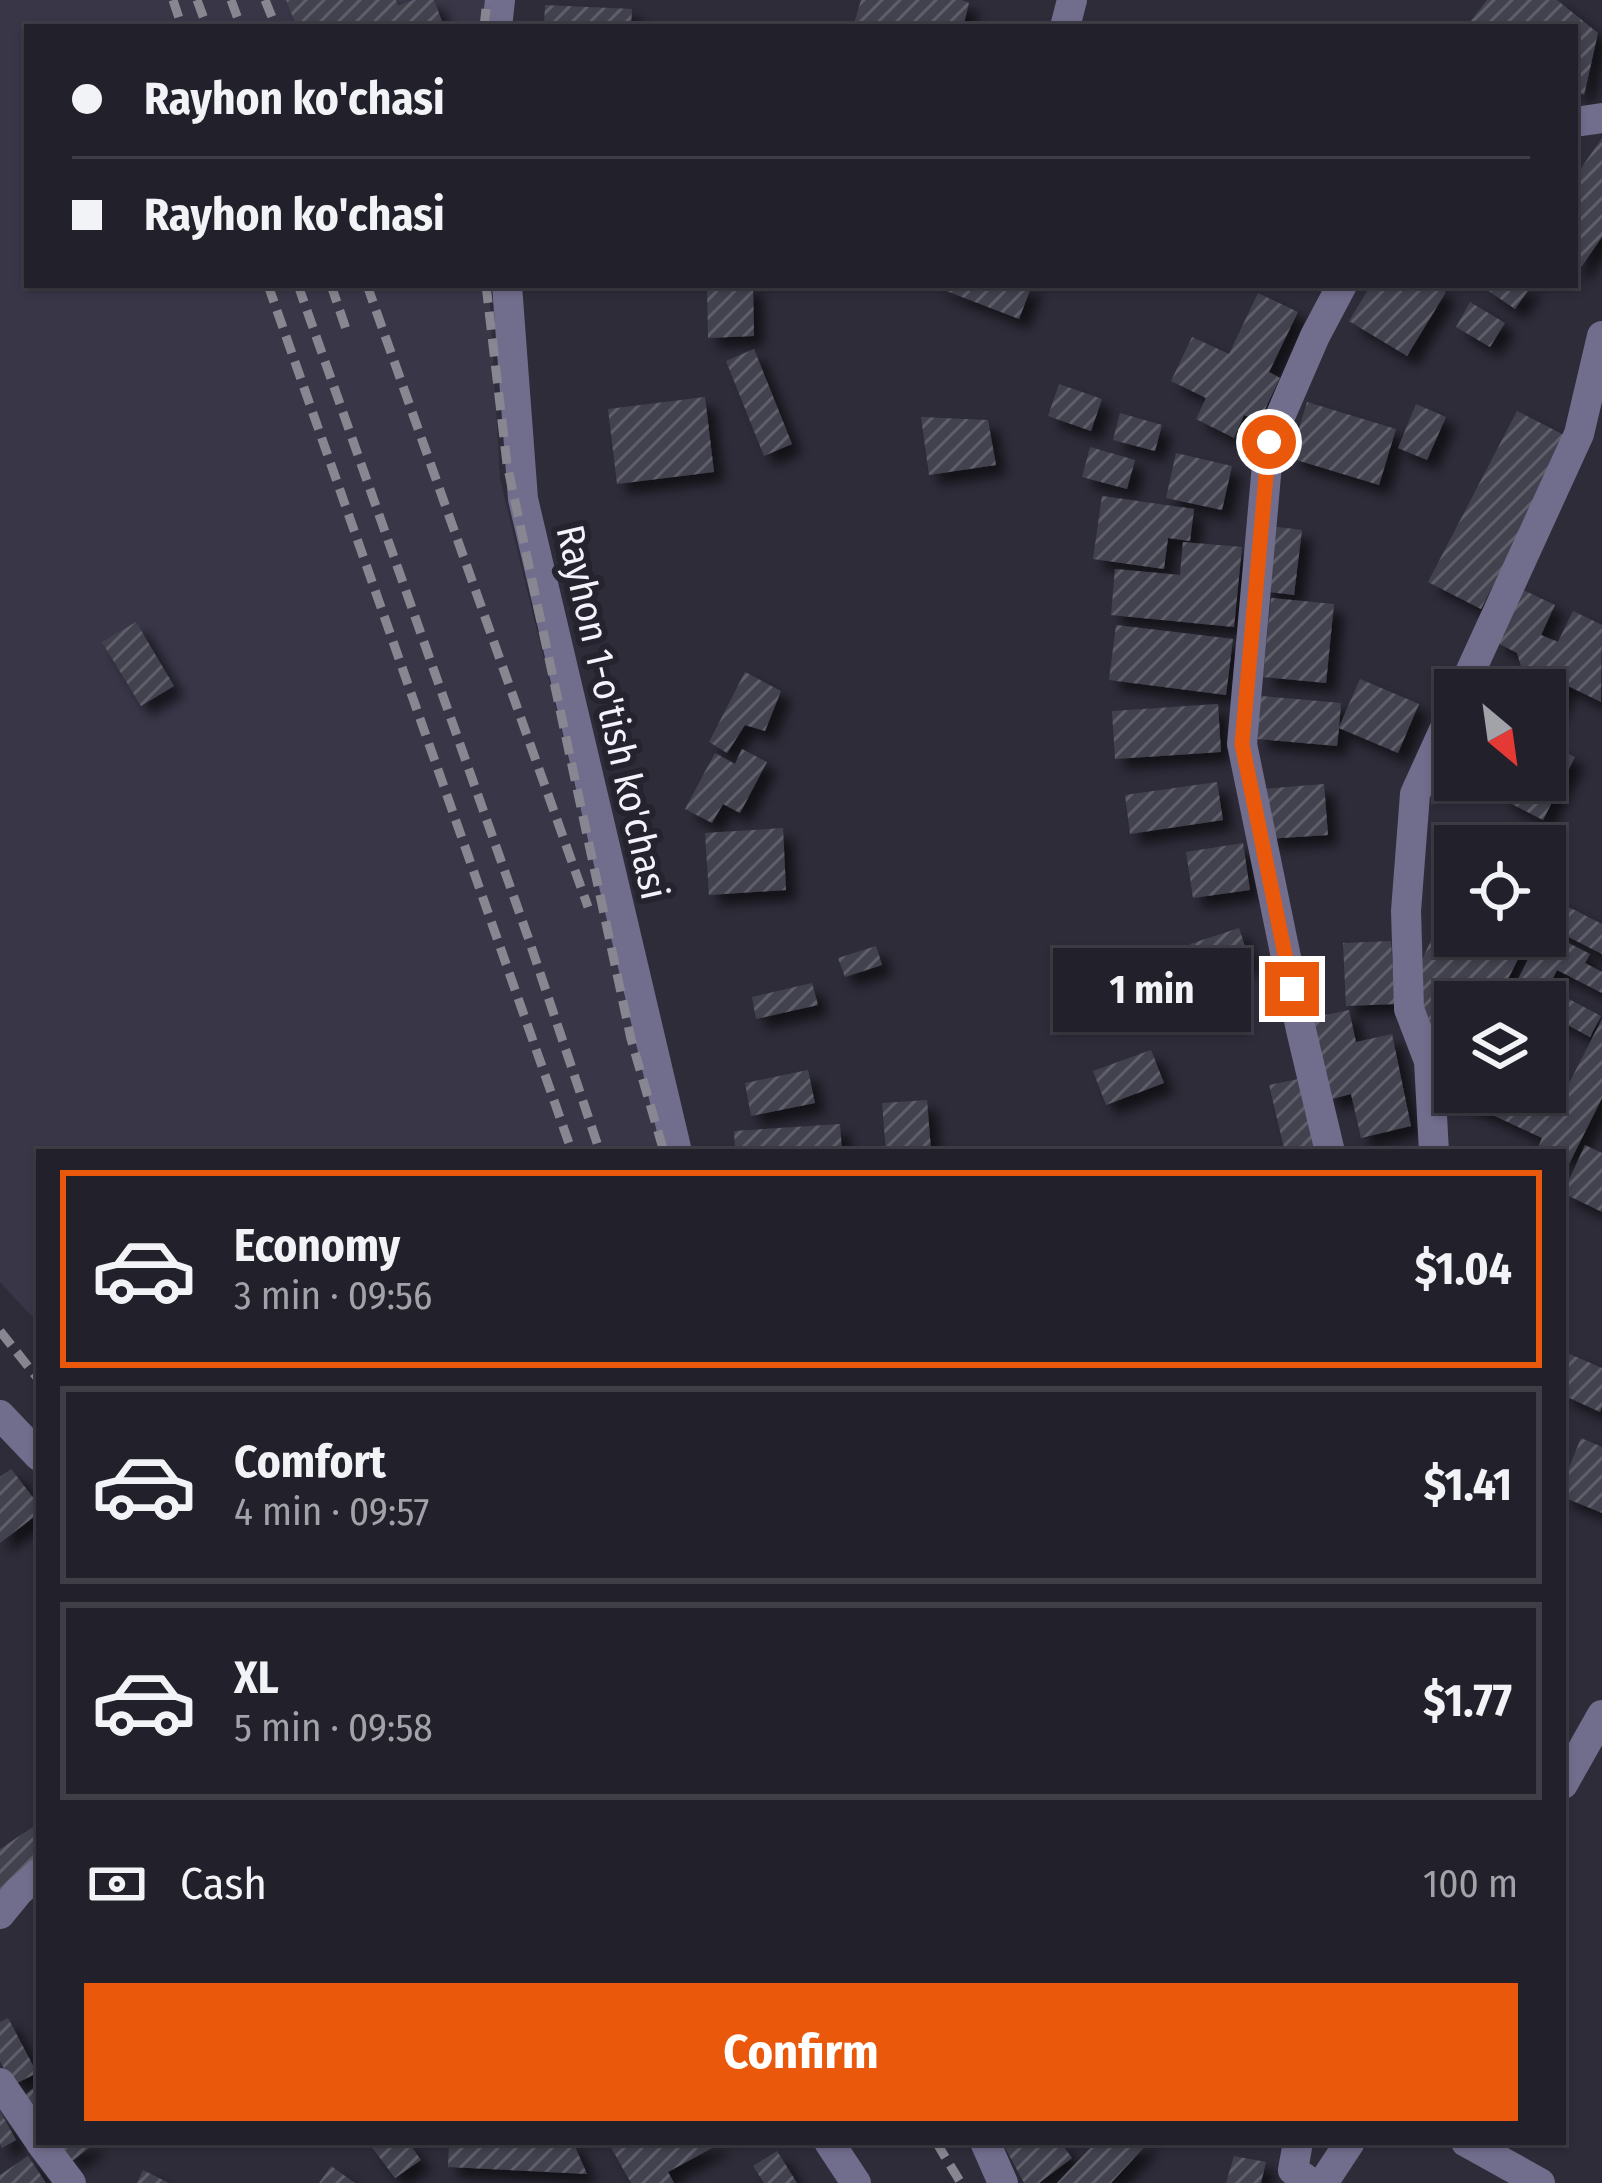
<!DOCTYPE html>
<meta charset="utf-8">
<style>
:root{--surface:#22212b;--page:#2e2e37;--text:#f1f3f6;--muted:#a2a3a9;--line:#3f3e47;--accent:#ea580c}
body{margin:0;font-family:"Fira Sans Condensed",sans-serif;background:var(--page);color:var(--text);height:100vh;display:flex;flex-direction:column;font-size:45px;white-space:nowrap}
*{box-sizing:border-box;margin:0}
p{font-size:39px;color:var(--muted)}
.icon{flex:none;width:66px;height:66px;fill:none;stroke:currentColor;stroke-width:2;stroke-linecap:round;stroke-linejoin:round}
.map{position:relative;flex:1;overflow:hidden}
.details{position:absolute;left:36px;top:1149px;width:1530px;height:996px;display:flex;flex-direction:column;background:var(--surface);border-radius:0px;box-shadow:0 3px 9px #0004,0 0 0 3px var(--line)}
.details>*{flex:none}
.banner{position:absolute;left:24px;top:24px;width:1554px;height:264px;border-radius:0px;box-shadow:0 3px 9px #0004,0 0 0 3px var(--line);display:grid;align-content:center;height:264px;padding:0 48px;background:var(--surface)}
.needle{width:78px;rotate:151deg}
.buttons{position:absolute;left:1434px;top:669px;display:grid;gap:24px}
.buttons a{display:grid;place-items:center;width:132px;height:132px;border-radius:0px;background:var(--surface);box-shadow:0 3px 9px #0004,0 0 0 3px var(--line);font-size:60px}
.end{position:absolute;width:54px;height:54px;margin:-27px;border:15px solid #ea580c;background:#fff;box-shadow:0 0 0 6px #fff}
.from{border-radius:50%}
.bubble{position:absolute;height:84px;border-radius:0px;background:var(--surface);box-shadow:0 3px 9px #0004,0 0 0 3px var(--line);font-size:39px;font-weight:700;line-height:84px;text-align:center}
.banner b{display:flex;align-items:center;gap:42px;height:114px;font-size:45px}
.banner b+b{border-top:3px solid var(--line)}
.banner i{width:30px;height:30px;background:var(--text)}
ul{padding:21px 0 0;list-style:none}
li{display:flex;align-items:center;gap:36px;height:198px;margin:0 24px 18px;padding:0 24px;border:6px solid var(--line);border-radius:0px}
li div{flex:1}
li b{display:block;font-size:45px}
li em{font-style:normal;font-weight:700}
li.current{border-color:var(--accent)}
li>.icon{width:108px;height:108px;stroke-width:1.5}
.pay{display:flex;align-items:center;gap:30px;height:132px;padding:0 48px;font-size:45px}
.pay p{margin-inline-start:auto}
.action{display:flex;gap:24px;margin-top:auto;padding:24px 48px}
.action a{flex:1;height:138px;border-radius:0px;background:var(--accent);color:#fff;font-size:48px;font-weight:700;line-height:138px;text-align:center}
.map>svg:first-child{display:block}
.built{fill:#393648}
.building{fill:url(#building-hatch);filter:url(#shadow)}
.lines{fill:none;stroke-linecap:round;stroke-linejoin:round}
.minor{stroke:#716d8d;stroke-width:30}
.rail{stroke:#888791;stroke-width:9;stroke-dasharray:18 9;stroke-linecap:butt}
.route{stroke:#ea580c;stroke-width:15}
.labels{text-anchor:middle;stroke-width:12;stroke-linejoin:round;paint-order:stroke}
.street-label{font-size:39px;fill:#f4f3fb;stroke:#24232e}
</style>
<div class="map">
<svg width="1602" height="2183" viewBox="0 0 1602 2183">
<defs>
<pattern id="building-hatch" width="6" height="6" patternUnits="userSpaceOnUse" patternTransform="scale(3)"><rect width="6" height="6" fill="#43424f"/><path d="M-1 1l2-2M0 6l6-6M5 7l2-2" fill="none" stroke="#5f5e69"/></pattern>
<filter id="shadow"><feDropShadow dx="10" dy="10" stdDeviation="6" flood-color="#0009"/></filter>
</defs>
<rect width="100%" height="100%" fill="#2e2c39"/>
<!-- built -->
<path class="built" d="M0,0H487L486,27H27V285H489L500,479L664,1152H39V1324L0,1282Z"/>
<!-- building -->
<path class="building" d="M286,0H396L398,6L413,0H434L444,27H297Z
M861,0H962L969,3L963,27H853Z
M1487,0H1557L1598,33L1584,95L1575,89V27H1466Z
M545,5L632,9L631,27H544Z
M1602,138V237L1575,276V177Z
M753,285L754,336L708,338L707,287Z
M931,285H1032L1019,319Z
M1371,285H1435L1446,292L1407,356L1349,321Z
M1480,285H1532L1515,309Z
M1258,293L1298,312L1269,372L1280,378L1259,422L1244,415L1234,438L1196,419L1206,398L1171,381L1192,337L1229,354Z
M1470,302L1505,323L1490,347L1456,327Z
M754,349L792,444L764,456L726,361Z
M1059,384L1102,399L1091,431L1048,416Z
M705,397L714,472L617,484L608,409Z
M1307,402L1396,429L1379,485L1290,458Z
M1416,404L1446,417L1427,460L1398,448Z
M1517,411L1570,438L1481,609L1428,582Z
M1120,413L1162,425L1155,451L1113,440Z
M921,417L988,420L996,465L929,475Z
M1090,447L1135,460L1127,489L1082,477Z
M1176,453L1232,466L1222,510L1166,498Z
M1102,496L1194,509L1190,541L1168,538L1164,569L1093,559Z
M1269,526L1302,530L1294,595L1261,591Z
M1183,542L1242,547L1234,627L1111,615L1115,569L1180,575Z
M1519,588L1555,605L1541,635L1558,642L1573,611L1602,625L1601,702L1566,685L1553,714L1545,710V690H1528L1517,653L1494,641Z
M1271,598L1334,604L1326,683L1263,677Z
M136,622L174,686L141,706L102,642Z
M1116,625L1233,639L1226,695L1109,680Z
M745,672L781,691L765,731L745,725L727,753L709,742Z
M1360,679L1419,704L1398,753L1339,728L1337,746L1257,739L1261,696L1341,703L1339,727Z
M1218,704L1221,752L1115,759L1112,711Z
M1545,742L1575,757L1543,820L1502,799L1511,780H1545Z
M742,749L767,762L740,813L723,804L712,823L685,809L715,753L735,764Z
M1217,782L1223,820L1130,834L1125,795Z
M1324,784L1328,835L1266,839L1263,789Z
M783,828L786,890L709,895L705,833Z
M1243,843L1250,890L1193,898L1186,852Z
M1455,887V936H1530L1496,1002H1455V1033L1427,1031L1417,971Z
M1545,895L1602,924V954L1545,925Z
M1239,928L1250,962L1201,978L1190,944Z
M1545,931L1590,954L1585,963L1602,972V993L1557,970L1548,988L1601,1016L1590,1037L1545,1013V1002H1523L1510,995L1540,936H1545Z
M1391,941L1395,1004L1346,1006L1343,943Z
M876,946L882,965L845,977L838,958Z
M812,983L818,1005L756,1019L752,997Z
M1349,1010L1356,1042L1392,1034L1411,1126L1361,1138L1351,1094L1328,1100L1311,1018Z
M1602,1019V1098L1563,1176V1152H1536L1542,1138L1441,1091L1440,1051L1455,1053V1092H1545V1089L1562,1097Z
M1151,1050L1164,1083L1106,1105L1093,1071Z
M808,1070L815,1103L751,1116L745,1083Z
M1298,1079L1315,1152H1285L1269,1085Z
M927,1100L931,1150L886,1152L882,1103Z
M840,1124L842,1152H735L734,1131Z
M1585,1145L1602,1153V1212L1563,1193Z
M1565,1352L1602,1368V1407L1600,1412L1563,1395Z
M1581,1438L1602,1447V1513L1563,1497V1482Z
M11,1469L39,1505V1513L0,1543V1477Z
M39,1823V1863L0,1890V1849Z
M8,2018L37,2073L13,2085L0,2061V2022Z
M39,2084V2120L21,2098Z
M0,2111L16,2140L2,2148L0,2144Z
M57,2142H97L72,2161Z
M368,2142H408L421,2160L395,2178Z
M449,2142H573L587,2174L448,2167Z
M608,2142H723L668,2172L674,2183H631Z
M1002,2142H1035L1038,2147L1044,2142H1060L1072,2158L1039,2183H1024Z
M1096,2142H1149L1111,2183H1057Z
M777,2151L797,2183H764L753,2166Z
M28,2156L46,2183H0V2175Z
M1234,2156L1266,2162L1261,2183H1226Z
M331,2166L355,2183H319Z
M143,2170L169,2183H137Z"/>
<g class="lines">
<!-- minor -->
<path class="minor" d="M497,27L500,0
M1065,27L1072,0
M1575,122L1602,118
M507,285L523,499L677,1152
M1462,690L1579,434L1602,336
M1330,1152L1301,1030L1242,744L1269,442L1315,336L1342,285
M1434,1152L1429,1061L1409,1009L1406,911L1415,794L1455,706
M0,1415L39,1456
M1563,1784L1602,1715
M0,1914L18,1892L39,1873
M0,2083L39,2140
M40,2142L71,2183
M829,2142L856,2183
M985,2142L1003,2183
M1298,2142L1293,2170L1311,2183
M1466,2142L1540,2183
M1323,2183L1350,2142"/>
<!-- rail -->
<path class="rail" d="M173,0L182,27
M197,0L207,27
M231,0L241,27
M265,0L276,27
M484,27L487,0
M268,285L572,1152
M298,285L529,940L600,1152
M331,285L346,329
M367,285L588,907
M486,285L507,464L631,1039L664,1152
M0,1331L39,1380
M936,2142L961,2183"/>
</g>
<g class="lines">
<!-- route -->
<path class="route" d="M1269,442L1242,744L1292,989"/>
</g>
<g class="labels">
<!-- street labels -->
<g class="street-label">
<text transform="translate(613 712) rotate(77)" y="14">Rayhon 1-o'tish ko'chasi</text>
</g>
</g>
</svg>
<div class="buttons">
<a><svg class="needle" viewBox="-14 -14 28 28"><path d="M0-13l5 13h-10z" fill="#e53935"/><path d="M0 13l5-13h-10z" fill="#a2a3a9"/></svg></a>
<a><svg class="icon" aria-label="locate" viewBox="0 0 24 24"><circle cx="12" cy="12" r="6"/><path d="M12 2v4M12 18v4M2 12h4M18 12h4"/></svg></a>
<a><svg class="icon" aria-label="layers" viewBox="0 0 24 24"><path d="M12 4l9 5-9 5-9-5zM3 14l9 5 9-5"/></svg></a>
</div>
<i class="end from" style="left:1269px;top:442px"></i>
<i class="end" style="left:1292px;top:989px"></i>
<div class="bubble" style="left:1053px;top:948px;width:198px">1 min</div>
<div class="banner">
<b><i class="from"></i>Rayhon ko'chasi</b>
<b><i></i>Rayhon ko'chasi</b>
</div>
<section class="details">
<ul>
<li class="current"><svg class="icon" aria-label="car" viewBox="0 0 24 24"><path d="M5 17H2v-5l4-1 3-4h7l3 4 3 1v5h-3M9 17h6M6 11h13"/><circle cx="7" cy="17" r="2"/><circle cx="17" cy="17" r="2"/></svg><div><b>Economy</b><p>3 min · 09:56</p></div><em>$1.04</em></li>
<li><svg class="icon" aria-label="car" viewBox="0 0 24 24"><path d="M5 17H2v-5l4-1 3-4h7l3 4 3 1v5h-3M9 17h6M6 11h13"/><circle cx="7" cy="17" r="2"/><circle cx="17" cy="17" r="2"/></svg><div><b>Comfort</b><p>4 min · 09:57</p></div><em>$1.41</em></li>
<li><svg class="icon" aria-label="car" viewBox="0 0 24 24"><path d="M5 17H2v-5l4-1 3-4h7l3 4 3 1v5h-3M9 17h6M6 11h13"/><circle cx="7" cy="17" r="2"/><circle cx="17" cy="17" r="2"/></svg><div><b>XL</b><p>5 min · 09:58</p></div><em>$1.77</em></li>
</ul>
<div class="pay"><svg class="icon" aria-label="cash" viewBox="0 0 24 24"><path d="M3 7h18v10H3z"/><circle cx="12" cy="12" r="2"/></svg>Cash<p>100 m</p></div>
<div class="action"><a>Confirm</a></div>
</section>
</div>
